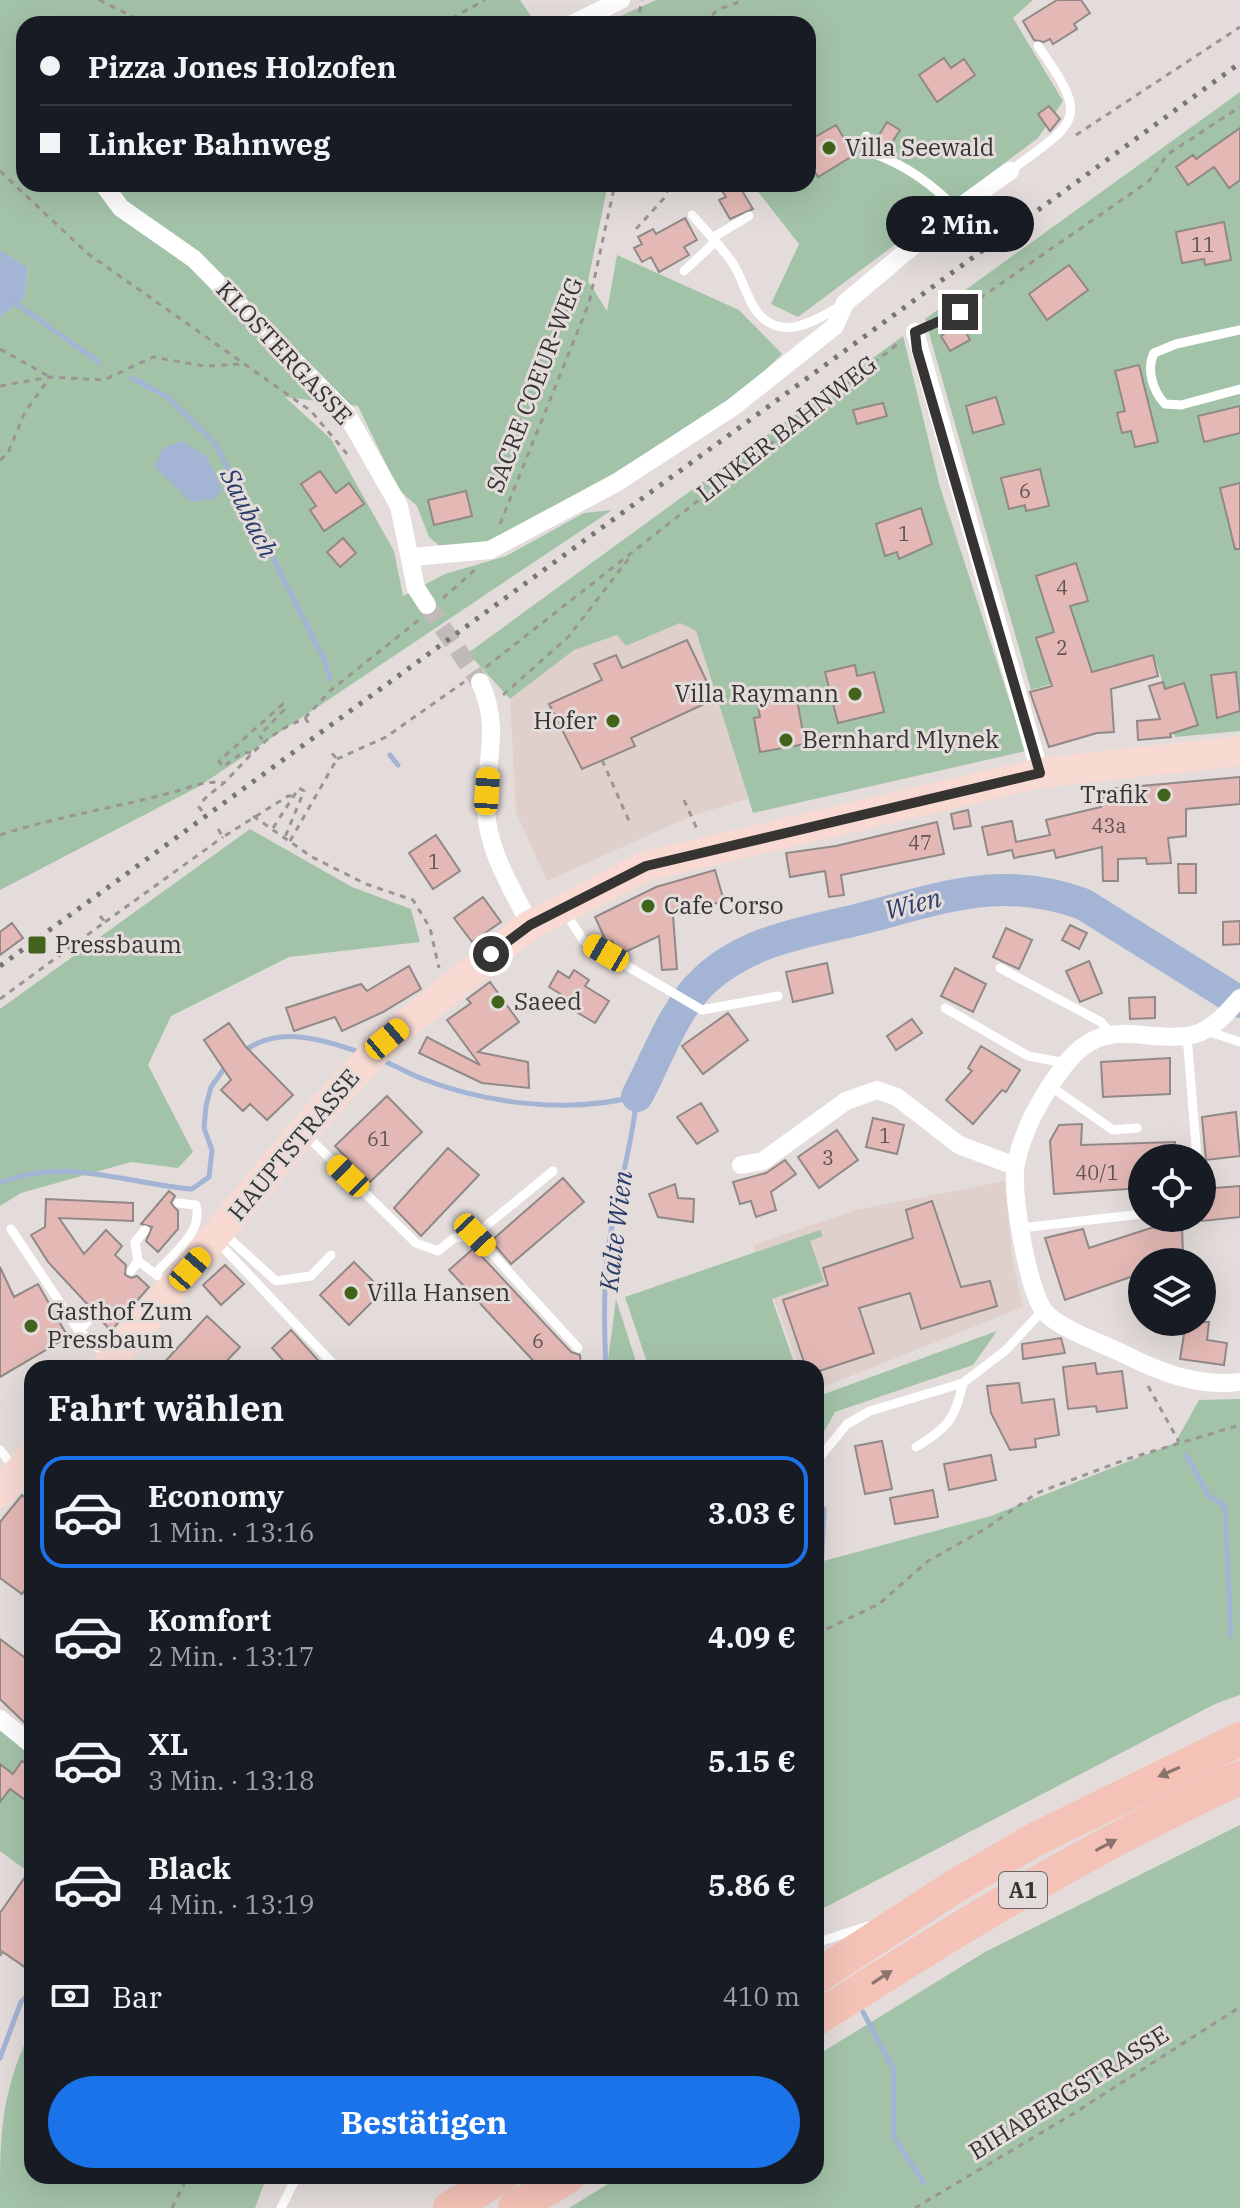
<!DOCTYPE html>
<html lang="de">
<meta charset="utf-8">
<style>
:root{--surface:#171b24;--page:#20242c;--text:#f1f3f6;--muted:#9ea1a6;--line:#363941;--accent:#1a73e8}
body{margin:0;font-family:"IBM Plex Serif",serif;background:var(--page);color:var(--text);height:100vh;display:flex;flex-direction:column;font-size:30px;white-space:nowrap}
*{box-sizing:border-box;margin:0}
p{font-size:26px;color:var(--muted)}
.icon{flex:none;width:44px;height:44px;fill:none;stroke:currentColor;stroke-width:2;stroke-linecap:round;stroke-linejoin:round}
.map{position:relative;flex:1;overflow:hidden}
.details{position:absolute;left:24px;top:1360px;width:800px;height:824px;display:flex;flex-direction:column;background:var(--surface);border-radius:24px;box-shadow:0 8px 32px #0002}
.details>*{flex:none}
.guide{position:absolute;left:16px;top:16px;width:800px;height:176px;border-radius:24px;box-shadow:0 8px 32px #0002;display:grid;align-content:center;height:176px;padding:0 24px;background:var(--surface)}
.fabs{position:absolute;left:1128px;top:1144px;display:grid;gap:16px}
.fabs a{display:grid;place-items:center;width:88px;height:88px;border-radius:50%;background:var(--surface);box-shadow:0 8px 32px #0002;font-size:40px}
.end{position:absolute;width:36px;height:36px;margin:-18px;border:10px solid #363433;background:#fff;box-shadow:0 0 0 4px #fff}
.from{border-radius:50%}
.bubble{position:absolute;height:56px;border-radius:28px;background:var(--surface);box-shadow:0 8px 32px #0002;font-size:26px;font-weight:700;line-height:56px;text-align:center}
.car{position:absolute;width:24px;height:48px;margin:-24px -12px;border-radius:10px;box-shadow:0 0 6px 2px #0007;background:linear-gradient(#f5c518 24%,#345 0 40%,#f5c518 0 76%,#345 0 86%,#f5c518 0)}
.guide b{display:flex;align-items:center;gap:28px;height:76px;font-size:30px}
.guide b+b{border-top:2px solid var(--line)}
.guide i{width:20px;height:20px;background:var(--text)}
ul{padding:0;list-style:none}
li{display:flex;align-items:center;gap:24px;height:112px;margin:0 16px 12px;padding:0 8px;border:4px solid transparent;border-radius:24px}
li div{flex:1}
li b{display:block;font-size:30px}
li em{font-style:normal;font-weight:700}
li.selected{border-color:var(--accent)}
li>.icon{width:72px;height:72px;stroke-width:1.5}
h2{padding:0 24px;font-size:36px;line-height:96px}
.pay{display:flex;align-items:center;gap:20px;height:88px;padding:0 24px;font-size:30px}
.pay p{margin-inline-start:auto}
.primary-button{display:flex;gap:16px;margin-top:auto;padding:16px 24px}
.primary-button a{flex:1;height:92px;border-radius:48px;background:var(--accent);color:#fff;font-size:32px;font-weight:700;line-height:92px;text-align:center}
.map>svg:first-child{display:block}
.built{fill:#dfd0cb}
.green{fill:#a3c3a8}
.water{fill:#a4b4d5}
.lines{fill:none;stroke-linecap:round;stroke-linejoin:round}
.stream{stroke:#a4b4d5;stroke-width:5}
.river{stroke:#a4b4d5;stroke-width:32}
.building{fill:#e4b9b5;stroke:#908988;stroke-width:2}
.street-tunnel{stroke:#c0bab9;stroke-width:18;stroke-dasharray:18 9;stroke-linecap:butt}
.path{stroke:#9a9594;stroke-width:3;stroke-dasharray:6 6;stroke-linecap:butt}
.lane{stroke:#fff;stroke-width:9}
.street{stroke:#fff;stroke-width:18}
.primary{stroke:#f8dad3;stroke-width:30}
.highway{stroke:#f4c2b6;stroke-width:34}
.rail{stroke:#797574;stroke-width:5;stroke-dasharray:4 8;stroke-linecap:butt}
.oneway{fill:#8c746e}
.route{stroke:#363433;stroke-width:10}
.poi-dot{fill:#41631b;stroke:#e3dcda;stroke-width:3}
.labels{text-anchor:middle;stroke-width:6;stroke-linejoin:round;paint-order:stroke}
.number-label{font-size:20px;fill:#625554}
.shield{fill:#e3dcda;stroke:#6a6665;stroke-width:2}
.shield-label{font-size:22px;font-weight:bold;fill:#363433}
.poi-label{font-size:24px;fill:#363433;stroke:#e3dcda;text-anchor:start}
.street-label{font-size:24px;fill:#363433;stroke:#e3dcda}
.water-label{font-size:26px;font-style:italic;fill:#2a3d6a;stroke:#e3dcda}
</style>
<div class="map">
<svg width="1240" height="2208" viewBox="0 0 1240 2208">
<rect width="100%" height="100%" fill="#e3dcda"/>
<!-- built -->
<path class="built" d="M680,623L696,631L748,799L691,816L547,881L516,812L510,699L574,650L617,635L626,646Z
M1005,1181L1012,1257L1023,1307L816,1390V1368H800L753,1245L856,1210Z"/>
<!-- green -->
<path class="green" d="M0,0H520L535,22L24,24V184H608L588,281L607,311L617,255L739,310L782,354L742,393L614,473L490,541L442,548L429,537L417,506L398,489L358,406L285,397L331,439L394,551L403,596L445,574L506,556L584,513L612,510L198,787L0,890V317L24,298L28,269L0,250Z
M656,0H1033L1013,18L1063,101L1038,138L798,317L771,304L799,244L752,184H808V24H603Z
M1240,92V731L1175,737L1165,689L1153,654L1031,690L925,319Z
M903,336L940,487L1026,751L753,813L696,631L680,623L626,646L617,635L574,650L510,699L468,653Z
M250,829L352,887L411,909L420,942L289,957L171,1016L148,1065L193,1152L178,1168L131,1162L21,1193L0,1206V1009Z
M820,1230L823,1236L810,1241L824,1281L772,1299L796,1368H649L625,1297Z
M616,1299L638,1368H607Z
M997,1331L973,1365L835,1412L816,1446V1397Z
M1240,1399V1695L1215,1704L816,1912V1563L991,1516L1175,1443L1199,1400Z
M0,1725L32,1752V1766L22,1760L13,1773L0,1764Z
M10,1789L32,1805V1865L27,1871L0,1851V1803Z
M1240,1825V2208H569L621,2176H816V2056L985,1952Z
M32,2028V2176H267L255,2208H0C0,2134 0,2094 32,2028Z"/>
<!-- water -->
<path class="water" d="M0,250L28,268L24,298L0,317Z
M182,441L207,457L222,489L215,499L191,502L155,467L163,448Z"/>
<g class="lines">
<!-- stream -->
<path class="stream" d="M11,300L99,362
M132,378L166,396L215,443L325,661L330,679
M390,755L398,765
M243,1052C277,1025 322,1039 359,1052
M383,1061C397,1066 409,1074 423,1079C487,1104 571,1114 637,1096C632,1148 616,1197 608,1249C603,1289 604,1328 606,1368
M0,1183C62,1156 129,1184 192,1189L209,1177L212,1150L204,1128L206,1106L211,1087L226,1066
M1186,1455L1209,1496L1225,1506L1231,1636
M816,1585L821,1576L824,1509
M863,2012L894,2070V2137L924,2183
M0,2058L21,2002L32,1991"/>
<!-- river -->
<path class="river" d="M637,1096C657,1059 674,1008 705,980C747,941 802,933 856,920C938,900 998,873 1083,904L1240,1002"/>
</g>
<!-- building -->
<path class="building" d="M1057,0H1081L1090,13L1074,24L1077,29L1053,44L1050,39L1044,42L1034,40L1023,21Z
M944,58L951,68L964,59L975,75L937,102L919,75Z
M1049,106L1060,119L1050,131L1038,114Z
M887,122L900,130L889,147L876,140Z
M836,125L854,155L818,177L808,160V141Z
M1240,128V180L1229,188L1214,167L1188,185L1176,167L1193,155L1196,159Z
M718,184H738L753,209L730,219L719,200L726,197Z
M685,218L697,240L684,247L689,255L659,272L651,257L642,262L634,248L642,244L638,237L653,229L656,234Z
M1224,222L1231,260L1205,265L1204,259L1182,263L1176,232Z
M1069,265L1088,290L1047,320L1029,294Z
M961,323L970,340L950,351L941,336Z
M1139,365L1158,442L1135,447L1131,431L1122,433L1117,413L1125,411L1115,371Z
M996,397L1004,424L973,433L966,406Z
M883,403L887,416L857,424L853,410Z
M1240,406V433L1204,442L1198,416Z
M1040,469L1049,506L1026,511L1025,505L1009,509L1001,478Z
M320,471L336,493L349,483L364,504L324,531L310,510L316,506L301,484Z
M1240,483V549H1235L1220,488Z
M466,491L472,516L434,525L428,500Z
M921,508L932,544L899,559L897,552L885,556L876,524Z
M343,538L356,553L340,567L327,552Z
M1076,563L1088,601L1070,606L1092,672L1153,655L1158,676L1111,689L1114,732L1097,733L1049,747L1030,692L1052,686L1036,638L1054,632L1036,576Z
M687,640L715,699L631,738L635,746L582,769L549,704L602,680L594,664L616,655L622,668Z
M855,665L857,676L874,672L884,712L838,723L825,672Z
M1236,672L1240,711L1217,718L1211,675Z
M1163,682L1165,689L1184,683L1198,725L1170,734L1171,737L1138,740L1137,721L1160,719L1149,686Z
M796,694L805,744L760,752L754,718L760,717L757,701Z
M1240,777V804L1186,809V836L1168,838L1171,863L1147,864L1146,858L1118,859V881H1103L1102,847L1056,858L1054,850L1014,858L1012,850L988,855L982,827L1012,821L1016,842L1050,835L1046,820L1101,807V798H1109L1108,789Z
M968,810L971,826L954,829L951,814Z
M937,822L944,854L841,875L844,895L829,897L825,871L790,877L786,853L836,846Z
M436,835L460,871L433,889L409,853Z
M1178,864H1196V893H1179Z
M715,870L724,901L673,915L677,969L662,970L659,936L621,954L612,941L607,943L595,917L656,887Z
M483,897L501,922L472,942L454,918Z
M1240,921V944L1223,945V922Z
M12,923L23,938L0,955V932Z
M1070,925L1087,933L1079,949L1062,940Z
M1006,928L1032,940L1019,969L993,957Z
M1089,961L1102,993L1080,1002L1066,971Z
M827,963L833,993L793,1002L786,972Z
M409,966L421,989L383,1012L342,1031L335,1017L294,1031L286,1008L361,984L367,991Z
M955,968L986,984L973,1012L941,996Z
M574,970L589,980L585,986L609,1001L595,1023L578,1013L582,1007L549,987L558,971L569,978Z
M490,982L519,1022L478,1052L528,1062L529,1088L482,1083L419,1053L427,1037L480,1065L447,1020L471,1003L467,999Z
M1155,997V1018L1130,1019L1129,998Z
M728,1013L748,1040L703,1074L682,1046Z
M912,1019L922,1033L896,1050L887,1036Z
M229,1023L246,1047L293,1095L267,1120L250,1104L243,1111L221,1090L231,1080L204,1040Z
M981,1046L1020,1070L1006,1092L1002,1090L973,1124L946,1100L972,1071L968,1068Z
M1170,1058V1094L1103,1097L1101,1062Z
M387,1096L422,1132L370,1182L335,1146Z
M701,1103L718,1131L697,1144L677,1117Z
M1236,1112L1240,1156L1206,1160L1202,1117Z
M873,1118L904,1125L897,1154L866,1147Z
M1082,1124L1081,1145L1175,1142L1176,1158H1142V1188L1054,1194L1050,1141L1059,1125Z
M837,1130L858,1160L819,1188L798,1157Z
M448,1148L479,1175L421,1236L394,1208Z
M785,1160L796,1174L771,1192L776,1210L756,1217L751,1201L740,1204L733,1182L766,1173Z
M563,1178L584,1202L511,1264L491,1241Z
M675,1184L678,1198L694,1199L693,1222L658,1217L649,1194Z
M1240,1186V1217L1202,1221V1189Z
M169,1191L175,1196L171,1203L178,1211V1229L158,1252L146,1241L152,1227L141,1224Z
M46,1199L133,1203V1221L59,1218L84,1254L106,1230L122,1246L115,1255L126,1265L125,1275L131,1278L137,1276L149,1287L111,1331L100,1319V1308L90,1307L48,1262L31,1235L45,1227Z
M932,1201L961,1287L990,1281L997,1306L921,1329L910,1293L859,1308L874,1353L816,1372V1368H806L783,1300L828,1285L823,1268L913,1238L906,1210Z
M1182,1224L1183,1259L1142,1262V1273L1065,1300L1045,1238L1083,1229L1089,1248L1154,1227Z
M474,1248L571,1352L580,1355L581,1368H540L449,1270Z
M354,1262L383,1291L349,1325L320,1295Z
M225,1265L244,1284L221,1305L203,1285Z
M0,1267L14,1297L38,1284L68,1337L0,1377Z
M207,1316L240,1347L220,1368H159Z
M1186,1322H1209L1207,1340L1227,1343L1224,1365L1180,1359Z
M291,1330L325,1368H290L272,1348Z
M1061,1338L1065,1353L1023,1359L1022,1344Z
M1095,1363L1097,1374L1122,1371L1127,1408L1097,1412L1096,1406L1068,1409L1063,1367Z
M1019,1383L1022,1403L1054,1399L1059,1435L1035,1439L1036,1447L1010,1450L991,1413L987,1386Z
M882,1441L892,1489L865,1494L855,1446Z
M991,1455L996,1480L949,1490L944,1464Z
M933,1490L938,1517L895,1524L890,1498Z
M22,1495L32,1503V1580L22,1594L0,1578V1522Z
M0,1639L32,1663V1730L0,1699Z
M22,1761L32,1768V1805L10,1789L0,1802V1764L13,1774Z
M32,1867V1972L0,1950V1913Z"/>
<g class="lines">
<!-- street-tunnel -->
<path class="street-tunnel" d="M427,605L480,682"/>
<!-- path -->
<path class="path" d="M99,0L148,24
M441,24L485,0
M637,24L642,0
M704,24L717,10L744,0
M1076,135L1240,27
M0,171L87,253L311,411L347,454
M636,229L666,196L669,184
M970,305L1149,181L1168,154L1240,107
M0,349L50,377
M0,386L50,377L104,380L153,357L204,366L246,364
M0,460L8,453L25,412L50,377
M500,524L589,303L615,184
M443,598L476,569
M486,667L899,343
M503,695L569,636L630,557
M305,718L331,690L420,619
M305,718L312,728
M251,753L243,752L223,767L219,761L283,704L285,709L260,735L262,740
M337,759L386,737L464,682
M602,760L629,821
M684,800L697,829
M202,811L199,807C205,795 217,790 226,781C251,755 268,732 304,719
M253,816L312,857L366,884L413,900L430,928L439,968
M273,828L299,788L304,791L285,837
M218,829L223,837L288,796H293
M0,835C56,817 113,808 170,793C190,788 202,780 224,783
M290,841L337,759L330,751
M105,922L223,837
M0,999L105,922L100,916
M1148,1386L1179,1442
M816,1634L879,1604L928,1561L985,1529L1037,1493L1127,1459L1240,1425
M0,1956L2,1951
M172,2208L188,2176
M915,2208L1071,2115L1240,2007"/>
<!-- lane -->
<path class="lane" d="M866,136L875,154C909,167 931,184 957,209
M1010,171C1078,120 1091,121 1038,46
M692,215C705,230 720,245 732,262C742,277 746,297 757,312C781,342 813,322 839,307
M712,238L749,216
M684,271L715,242
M1240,330L1176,344L1154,353C1146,370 1153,391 1165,404L1181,405L1240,389
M915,332L960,312
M565,912L583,940L702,1010L778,996
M1000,968L1101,1022L1111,1034
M945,1008L1028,1056L1066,1063
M1207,1031L1240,1042
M1187,1036L1197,1158
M1050,1086L1113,1130L1137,1128
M305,1134L416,1243L438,1251L454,1238L475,1235L578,1348
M1021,1228L1142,1214
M11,1229L79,1331L108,1356
M223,1233L276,1281L311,1276L331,1255
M475,1235L553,1171
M218,1242L337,1368
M138,1261L135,1242L145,1230
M131,1271L138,1261L158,1276
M155,1274C172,1255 204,1232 196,1205L178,1203
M79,1331L95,1313
M916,1447C947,1428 955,1420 963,1383
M0,1450L15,1469
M816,1462L847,1424L870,1411L963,1383L1006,1350L1043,1310
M816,1943L868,1926
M281,2208L297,2176"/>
<!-- street -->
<path class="street" d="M572,24L621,0
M103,184L121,208L194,259L346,413L399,506L416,588L427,605
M915,332L1040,773
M411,557L490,550L616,483L733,407L835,326L845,303L957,209L1010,171
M480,682C502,730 484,762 486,810C488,852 512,888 530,925
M1240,998C1226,1014 1210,1033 1187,1036C1139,1042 1104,1014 1064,1066C1042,1095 1024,1127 1016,1163C1010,1189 1028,1290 1044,1311C1057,1328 1104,1344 1124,1354C1161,1373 1199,1387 1240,1382
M741,1165L763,1161L846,1101L877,1090L897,1097L959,1145L1015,1166
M0,1719L32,1745"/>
<!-- primary -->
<path class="primary" d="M105,1368L311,1122L387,1039L530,925L646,866L1040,773L1240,751
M0,1493L32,1456"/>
<!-- highway -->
<path class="highway" d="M816,1977L952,1888L1036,1839L1240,1739
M816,2019C953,1931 1091,1846 1240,1778
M450,2208L502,2176
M515,2208L569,2176"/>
<!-- rail -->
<path class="rail" d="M0,966L1240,63"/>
</g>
<!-- one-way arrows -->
<defs><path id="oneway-solid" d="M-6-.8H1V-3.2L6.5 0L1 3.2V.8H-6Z" transform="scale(2)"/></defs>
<g class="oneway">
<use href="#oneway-solid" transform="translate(1169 1772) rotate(156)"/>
<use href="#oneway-solid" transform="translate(1106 1845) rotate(-28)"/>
<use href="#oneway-solid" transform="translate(882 1977) rotate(-33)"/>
</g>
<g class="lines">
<!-- route -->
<path class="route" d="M491,954L530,925L646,866L1040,773L917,350L915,332L960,312"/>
</g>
<!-- markers -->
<g class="poi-dot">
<circle cx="829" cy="148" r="8"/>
<circle cx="855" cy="694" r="8"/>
<circle cx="613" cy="721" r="8"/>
<circle cx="786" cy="740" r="8"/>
<circle cx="1164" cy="795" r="8"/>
<circle cx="648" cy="906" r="8"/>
<rect x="27" y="935" width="20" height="20" rx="4"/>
<circle cx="498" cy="1002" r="8"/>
<circle cx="351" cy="1293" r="8"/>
<circle cx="31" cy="1326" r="8"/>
</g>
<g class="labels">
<!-- number labels -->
<g class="number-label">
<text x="1203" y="252">11</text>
<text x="1025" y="498">6</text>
<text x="904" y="541">1</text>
<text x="1062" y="595">4</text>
<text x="1062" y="655">2</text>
<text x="1109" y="833">43a</text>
<text x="920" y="850">47</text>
<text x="434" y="869">1</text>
<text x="885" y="1143">1</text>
<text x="379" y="1146">61</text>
<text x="828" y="1165">3</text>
<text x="1097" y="1180">40/1</text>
<text x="538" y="1348">6</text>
</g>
<!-- shield labels -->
<rect class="shield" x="999" y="1872" width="48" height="36" rx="6"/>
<g class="shield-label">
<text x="1023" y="1898">A1</text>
</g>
<!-- poi labels -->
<g class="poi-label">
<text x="845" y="156">Villa Seewald</text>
<text x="839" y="702" text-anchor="end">Villa Raymann</text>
<text x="597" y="729" text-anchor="end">Hofer</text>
<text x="802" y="748">Bernhard Mlynek</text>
<text x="1148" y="803" text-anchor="end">Trafik</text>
<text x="664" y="914">Cafe Corso</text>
<text x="55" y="953">Pressbaum</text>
<text x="514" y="1010">Saeed</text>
<text x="367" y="1301">Villa Hansen</text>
<text x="47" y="1320">Gasthof Zum<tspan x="47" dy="28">Pressbaum</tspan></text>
</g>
<!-- street labels -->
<g class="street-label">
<text transform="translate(284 353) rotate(47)" y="8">KLOSTERGASSE</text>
<text transform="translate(535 385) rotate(-69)" y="8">SACRE COEUR-WEG</text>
<text transform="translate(787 429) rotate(-38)" y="8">LINKER BAHNWEG</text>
<text transform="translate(294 1145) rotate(-50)" y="8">HAUPTSTRASSE</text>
<text transform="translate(1069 2093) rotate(-32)" y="8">BIHABERGSTRASSE</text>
</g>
<!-- water labels -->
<g class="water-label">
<text transform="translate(249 513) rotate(64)" y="9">Saubach</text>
<text transform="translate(913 904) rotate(-14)" y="9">Wien</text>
<text transform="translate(616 1231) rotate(-83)" y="9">Kalte Wien</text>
</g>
</g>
</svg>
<div class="fabs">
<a><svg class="icon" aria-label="locate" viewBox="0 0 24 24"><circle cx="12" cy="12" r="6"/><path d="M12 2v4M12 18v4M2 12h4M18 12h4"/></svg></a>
<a><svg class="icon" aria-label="layers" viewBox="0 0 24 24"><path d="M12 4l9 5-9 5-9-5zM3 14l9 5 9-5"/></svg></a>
</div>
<i class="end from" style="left:491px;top:954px"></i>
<i class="end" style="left:960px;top:312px"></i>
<div class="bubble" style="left:886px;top:196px;width:148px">2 Min.</div>
<i class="car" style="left:487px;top:791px;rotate:4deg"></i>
<i class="car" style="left:606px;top:953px;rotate:300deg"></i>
<i class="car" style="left:387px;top:1039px;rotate:50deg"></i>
<i class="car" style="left:348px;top:1176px;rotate:314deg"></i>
<i class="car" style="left:475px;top:1235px;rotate:137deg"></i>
<i class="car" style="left:190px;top:1269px;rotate:41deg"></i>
<div class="guide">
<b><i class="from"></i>Pizza Jones Holzofen</b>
<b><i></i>Linker Bahnweg</b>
</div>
<section class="details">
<h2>Fahrt wählen</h2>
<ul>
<li class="selected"><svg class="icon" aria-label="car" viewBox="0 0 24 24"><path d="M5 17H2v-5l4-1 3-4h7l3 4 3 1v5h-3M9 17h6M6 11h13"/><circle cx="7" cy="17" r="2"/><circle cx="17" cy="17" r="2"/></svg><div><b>Economy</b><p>1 Min. · 13:16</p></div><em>3.03 €</em></li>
<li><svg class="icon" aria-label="car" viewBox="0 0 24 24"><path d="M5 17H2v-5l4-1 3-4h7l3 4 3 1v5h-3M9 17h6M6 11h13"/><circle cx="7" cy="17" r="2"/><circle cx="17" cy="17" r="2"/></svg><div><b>Komfort</b><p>2 Min. · 13:17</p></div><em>4.09 €</em></li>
<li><svg class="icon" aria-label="car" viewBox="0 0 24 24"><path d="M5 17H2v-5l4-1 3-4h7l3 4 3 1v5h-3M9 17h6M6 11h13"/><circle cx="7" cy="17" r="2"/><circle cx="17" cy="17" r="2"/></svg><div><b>XL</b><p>3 Min. · 13:18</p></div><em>5.15 €</em></li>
<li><svg class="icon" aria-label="car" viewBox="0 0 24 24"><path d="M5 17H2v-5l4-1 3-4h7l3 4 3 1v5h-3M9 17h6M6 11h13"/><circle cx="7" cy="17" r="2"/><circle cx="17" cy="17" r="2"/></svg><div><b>Black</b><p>4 Min. · 13:19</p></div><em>5.86 €</em></li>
</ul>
<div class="pay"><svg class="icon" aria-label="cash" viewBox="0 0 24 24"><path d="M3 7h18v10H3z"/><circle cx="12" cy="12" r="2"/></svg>Bar<p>410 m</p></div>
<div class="primary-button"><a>Bestätigen</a></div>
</section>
</div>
